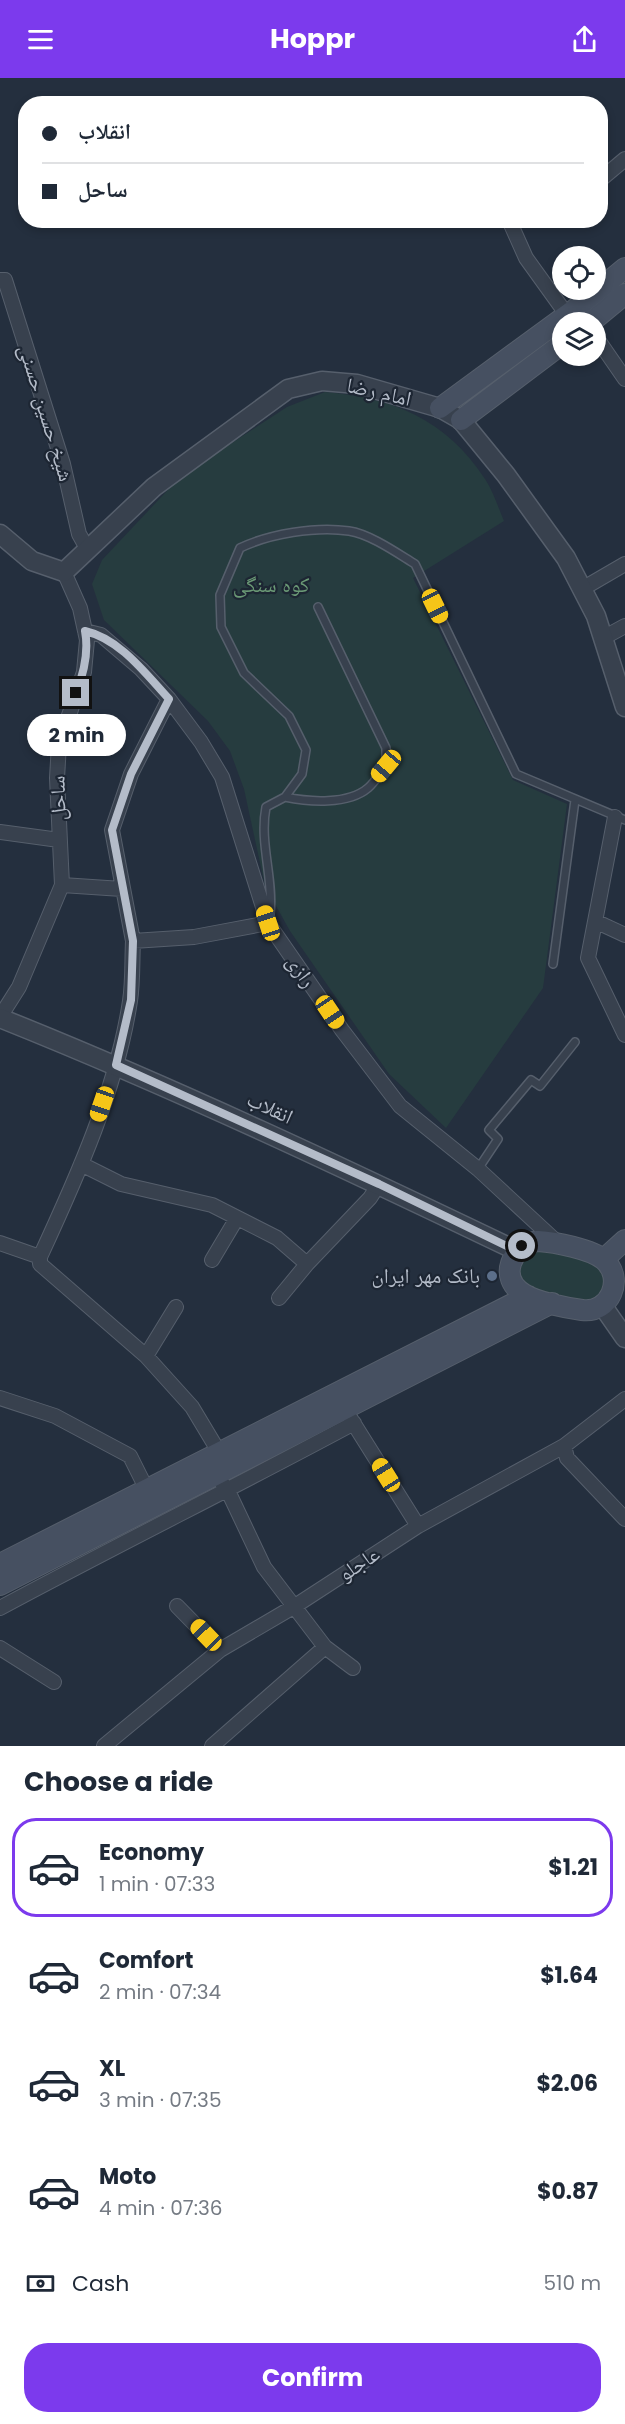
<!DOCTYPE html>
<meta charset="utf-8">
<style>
:root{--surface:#fff;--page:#f2f2f3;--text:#1f2937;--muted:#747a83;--line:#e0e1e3;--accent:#7c3aed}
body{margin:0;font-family:Poppins,"Noto Naskh Arabic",sans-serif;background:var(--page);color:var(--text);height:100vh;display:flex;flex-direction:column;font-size:22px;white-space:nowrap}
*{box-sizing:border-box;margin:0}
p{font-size:20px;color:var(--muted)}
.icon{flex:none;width:33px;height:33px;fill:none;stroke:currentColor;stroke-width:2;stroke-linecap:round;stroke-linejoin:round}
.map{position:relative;height:1668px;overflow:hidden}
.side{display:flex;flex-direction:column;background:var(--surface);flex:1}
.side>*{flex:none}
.guide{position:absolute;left:18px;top:18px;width:590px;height:132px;border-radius:24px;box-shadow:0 3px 9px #0003;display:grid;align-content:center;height:132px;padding:0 24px;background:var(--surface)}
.tools{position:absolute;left:552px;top:168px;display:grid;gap:12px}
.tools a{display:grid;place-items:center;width:54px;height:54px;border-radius:50%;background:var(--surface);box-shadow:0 3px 9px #0003;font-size:30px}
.end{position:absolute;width:27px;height:27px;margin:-14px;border:8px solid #b4bcc9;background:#111;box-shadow:0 0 0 3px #111}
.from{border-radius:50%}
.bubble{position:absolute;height:42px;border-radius:21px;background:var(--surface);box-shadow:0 3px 9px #0003;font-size:20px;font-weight:700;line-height:42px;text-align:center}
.car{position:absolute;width:18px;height:36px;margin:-18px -9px;border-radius:8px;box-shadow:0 0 4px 2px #0007;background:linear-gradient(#f5c518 24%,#345 0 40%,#f5c518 0 76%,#345 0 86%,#f5c518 0)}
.guide b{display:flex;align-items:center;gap:21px;height:57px;font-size:22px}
.guide b+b{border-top:2px solid var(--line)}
.guide i{width:15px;height:15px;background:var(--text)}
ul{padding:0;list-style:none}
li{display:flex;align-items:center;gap:18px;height:99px;margin:0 12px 9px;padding:0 12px;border:3px solid transparent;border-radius:24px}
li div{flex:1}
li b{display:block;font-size:22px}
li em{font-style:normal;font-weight:700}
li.current{border-color:var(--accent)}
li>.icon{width:54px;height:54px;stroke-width:1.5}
h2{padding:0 24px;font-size:27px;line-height:72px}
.pay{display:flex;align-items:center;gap:15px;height:66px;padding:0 24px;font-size:22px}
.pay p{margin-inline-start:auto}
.button{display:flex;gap:12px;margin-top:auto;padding:12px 24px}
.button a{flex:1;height:69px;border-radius:24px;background:var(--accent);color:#fff;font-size:24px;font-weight:700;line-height:69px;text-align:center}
header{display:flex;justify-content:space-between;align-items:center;height:78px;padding:0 24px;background:var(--accent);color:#fff;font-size:27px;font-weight:700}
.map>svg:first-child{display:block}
.green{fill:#263c3f}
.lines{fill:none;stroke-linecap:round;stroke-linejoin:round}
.service-casing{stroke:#565f6c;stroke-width:10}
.minor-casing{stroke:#565f6c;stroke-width:16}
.tertiary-casing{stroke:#565f6c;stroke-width:21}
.secondary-casing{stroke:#565f6c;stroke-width:22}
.service{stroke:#38414e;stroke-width:7}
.minor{stroke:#38414e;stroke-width:14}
.tertiary{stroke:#38414e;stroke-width:18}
.secondary{stroke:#465061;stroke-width:20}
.route{stroke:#b4bcc9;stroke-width:8}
.service-dot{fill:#5c6f8a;stroke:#1d2633;stroke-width:2}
.labels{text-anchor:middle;stroke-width:4.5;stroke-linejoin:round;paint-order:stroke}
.street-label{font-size:21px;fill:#b4bcc9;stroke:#1d2633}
.park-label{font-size:21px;fill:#6b9a76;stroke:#1d2633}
.poi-label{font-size:21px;fill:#b4bcc9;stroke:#1d2633;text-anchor:end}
</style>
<header><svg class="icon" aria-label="menu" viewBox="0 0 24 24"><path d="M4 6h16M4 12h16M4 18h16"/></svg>Hoppr<svg class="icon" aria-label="share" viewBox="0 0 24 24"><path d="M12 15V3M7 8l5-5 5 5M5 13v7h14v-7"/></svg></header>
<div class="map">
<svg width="625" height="1668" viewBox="0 0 625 1668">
<rect width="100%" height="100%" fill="#242f3e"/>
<!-- green -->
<path class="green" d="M325,314C393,320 446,341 485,401C493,413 498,429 504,443L413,500L513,702L567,726L543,910L446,1050L389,996L290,853L265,808L244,711L230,673L208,643L104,542L92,506L102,482L181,398L287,329Z
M538,1170L591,1182L602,1188L606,1212L592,1225L533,1213L519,1202L518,1183Z"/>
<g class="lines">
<!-- service casing -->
<g class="service-casing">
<path id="service" d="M285,719C309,724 348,727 368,710C375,704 380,695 386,688V670L318,529
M270,836C274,801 259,765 266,729L285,719L302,696L306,672L289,638L244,595L221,549L220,517L240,470C269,456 316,448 349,453C370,456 397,475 415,486L516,696L625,742
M553,886L575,722
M478,1091L498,1061L489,1052L531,1002L540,1008L575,964"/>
</g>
<!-- minor casing -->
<g class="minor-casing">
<path id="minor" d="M600,102L625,81
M509,142L526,180L567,237
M0,202H5L63,386L79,456L88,472
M596,259L625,301
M582,511L625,486
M85,553L101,557L141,591L169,621L201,664L222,699L268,845L342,952L400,1028L478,1091L559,1166
M603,560L625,548
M169,621L131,696L112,752L133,863L194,859L268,845
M615,739L588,880L625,957
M0,754L59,762
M62,807L122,811
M597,844L625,857
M133,863C132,883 133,904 130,923C117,1010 77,1099 40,1179V1186L146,1278L192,1329L219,1374
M0,939L19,909L62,807L57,700L59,666L84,594L87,562L80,530L64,494
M81,1086L121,1106L212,1127L277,1160L307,1186
M0,1165L40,1179
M212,1182L237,1140
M279,1220L307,1186L370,1120L379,1106
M146,1278L176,1229
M0,1320L55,1338L130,1378L147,1412
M349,1338L418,1448
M564,1368L567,1380L625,1441
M217,1398L228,1413L264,1489L325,1569L353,1590
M177,1528L220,1572
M0,1530C117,1467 237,1408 354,1345
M0,1570L54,1604
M104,1668L220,1572L295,1528L418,1448L564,1368L625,1321
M212,1668L325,1569"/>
</g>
<!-- tertiary casing -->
<g class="tertiary-casing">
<path id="tertiary" d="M0,456L32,483L64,494L154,409L288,311L322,303L357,306L440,330L461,342L506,397L566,480L596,538L625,629
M0,940C175,1010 346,1091 517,1173
M602,1227L625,1260"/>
</g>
<!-- secondary casing -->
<g class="secondary-casing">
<path id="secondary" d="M591,244L625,216
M440,330L575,231L625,190
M461,342L562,266
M538,1163C554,1164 592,1171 604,1182C625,1200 610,1236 582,1232C567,1230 536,1224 524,1216C497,1200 512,1167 538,1163Z
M604,1181L625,1162
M0,1486L528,1218
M0,1507L552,1225"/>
</g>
<!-- service -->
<use href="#service" class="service"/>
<!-- minor -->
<use href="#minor" class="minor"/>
<!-- tertiary -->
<use href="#tertiary" class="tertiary"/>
<!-- secondary -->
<use href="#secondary" class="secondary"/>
</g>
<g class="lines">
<!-- route -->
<path class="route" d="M76,615C84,595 89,574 85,553C120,561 145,595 169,621L131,696L112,752L133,863L131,922L116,987L379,1106L517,1173L522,1168"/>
</g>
<!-- markers -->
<circle class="service-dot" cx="492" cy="1198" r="6"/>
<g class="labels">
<!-- street labels -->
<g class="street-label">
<text transform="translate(379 314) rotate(13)" y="7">امام رضا</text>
<text transform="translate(46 335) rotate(73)" y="7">شیخ حسین حسنی</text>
<text transform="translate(58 720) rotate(-91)" y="7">ساحل</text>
<text transform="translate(301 893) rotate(55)" y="7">رازی</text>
<text transform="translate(270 1030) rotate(25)" y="7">انقلاب</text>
<text transform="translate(359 1486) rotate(-33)" y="7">عاجلو</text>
</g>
<!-- park labels -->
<g class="park-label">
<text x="271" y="514">کوه سنگی</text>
</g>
<!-- poi labels -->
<g class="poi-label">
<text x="480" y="1205">بانک مهر ایران</text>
</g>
</g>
</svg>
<div class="tools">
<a><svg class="icon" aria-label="locate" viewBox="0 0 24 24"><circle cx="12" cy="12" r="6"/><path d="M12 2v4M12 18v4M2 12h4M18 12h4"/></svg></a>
<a><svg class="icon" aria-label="layers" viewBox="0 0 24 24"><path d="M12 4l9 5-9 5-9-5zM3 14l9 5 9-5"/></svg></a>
</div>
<i class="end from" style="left:522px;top:1168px"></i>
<i class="end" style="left:76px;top:615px"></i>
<div class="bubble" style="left:27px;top:636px;width:99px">2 min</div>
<i class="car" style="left:435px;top:528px;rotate:154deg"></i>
<i class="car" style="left:386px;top:688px;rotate:220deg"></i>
<i class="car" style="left:268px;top:845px;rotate:342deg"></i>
<i class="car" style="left:330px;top:934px;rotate:146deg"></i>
<i class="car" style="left:102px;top:1026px;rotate:199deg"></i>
<i class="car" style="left:386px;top:1397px;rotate:328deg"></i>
<i class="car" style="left:206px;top:1557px;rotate:316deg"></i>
<div class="guide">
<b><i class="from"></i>انقلاب</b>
<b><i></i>ساحل</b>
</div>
</div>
<section class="side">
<h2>Choose a ride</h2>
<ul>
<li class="current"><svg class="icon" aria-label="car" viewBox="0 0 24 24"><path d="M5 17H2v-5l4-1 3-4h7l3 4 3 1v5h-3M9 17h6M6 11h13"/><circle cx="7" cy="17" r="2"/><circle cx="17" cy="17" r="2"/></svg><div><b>Economy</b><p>1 min · 07:33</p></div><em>$1.21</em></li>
<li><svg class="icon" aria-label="car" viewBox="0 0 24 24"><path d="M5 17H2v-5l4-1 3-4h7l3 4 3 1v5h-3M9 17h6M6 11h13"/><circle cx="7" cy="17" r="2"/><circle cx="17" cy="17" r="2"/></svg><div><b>Comfort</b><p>2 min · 07:34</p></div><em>$1.64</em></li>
<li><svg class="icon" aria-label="car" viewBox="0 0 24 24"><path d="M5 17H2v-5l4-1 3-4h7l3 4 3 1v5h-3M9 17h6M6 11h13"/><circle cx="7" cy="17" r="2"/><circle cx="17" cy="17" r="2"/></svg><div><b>XL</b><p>3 min · 07:35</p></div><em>$2.06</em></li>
<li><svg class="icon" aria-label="car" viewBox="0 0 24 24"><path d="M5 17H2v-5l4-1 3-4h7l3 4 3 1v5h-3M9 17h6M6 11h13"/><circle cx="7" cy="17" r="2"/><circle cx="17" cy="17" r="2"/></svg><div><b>Moto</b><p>4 min · 07:36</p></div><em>$0.87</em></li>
</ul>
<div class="pay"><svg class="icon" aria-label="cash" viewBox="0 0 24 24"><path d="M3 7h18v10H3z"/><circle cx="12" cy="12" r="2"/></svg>Cash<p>510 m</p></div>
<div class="button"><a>Confirm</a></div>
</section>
